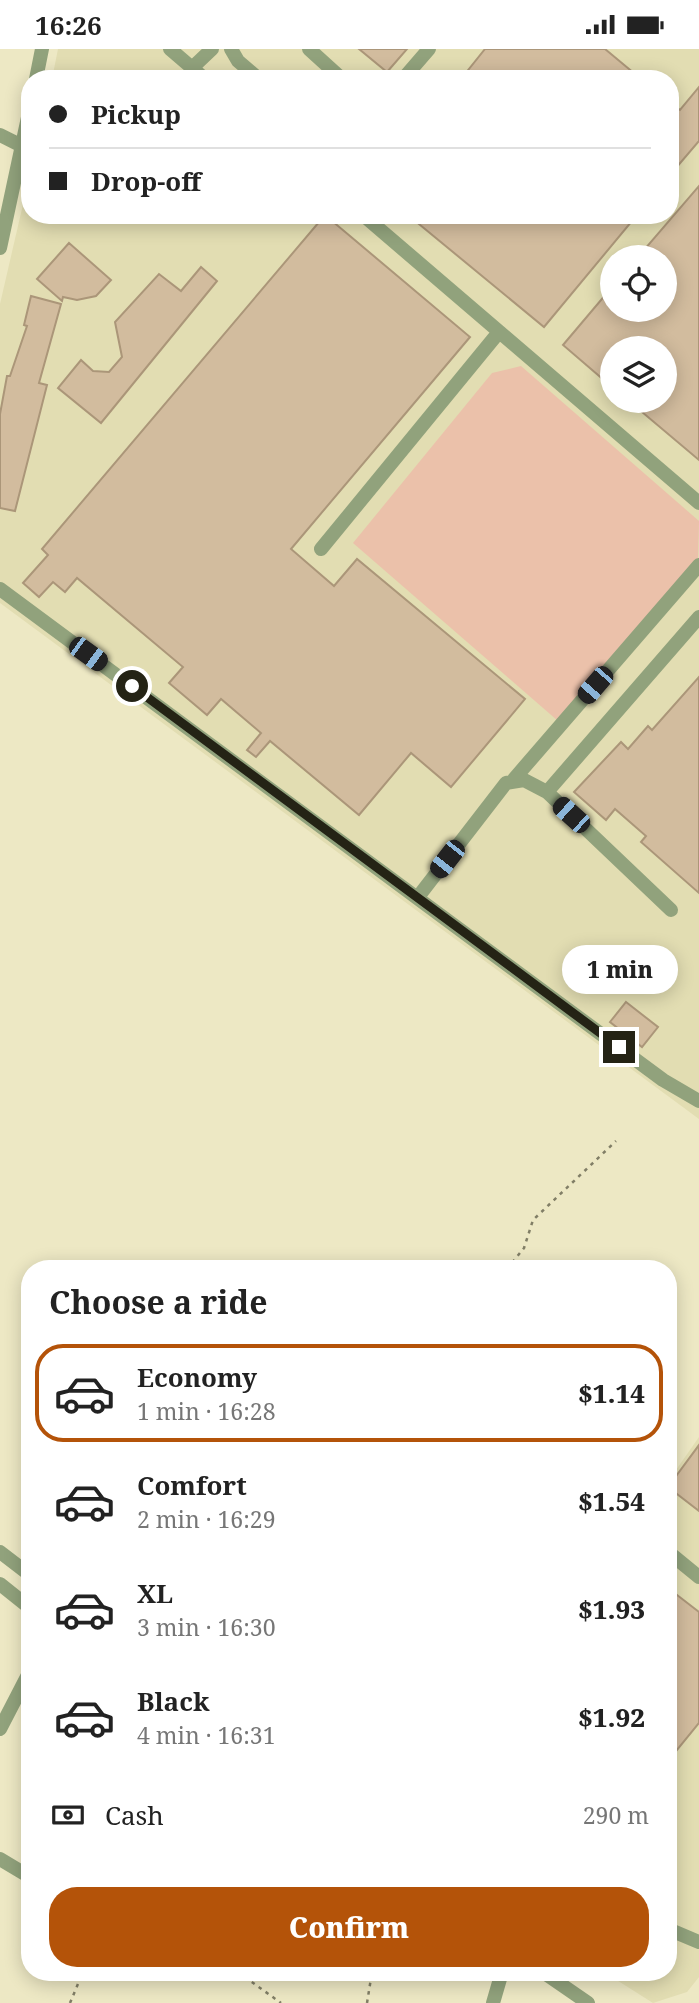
<!DOCTYPE html>
<meta charset="utf-8">
<style>
:root{--surface:#fff;--page:#f2f2f2;--text:#222;--muted:#767676;--line:#e0e0e0;--accent:#b45309}
body{margin:0;font-family:"Noto Serif",serif;background:var(--page);color:var(--text);height:100vh;display:flex;flex-direction:column;font-size:26px;white-space:nowrap}
*{box-sizing:border-box;margin:0}
p{font-size:23px;color:var(--muted)}
.icon{flex:none;width:38px;height:38px;fill:none;stroke:currentColor;stroke-width:2;stroke-linecap:round;stroke-linejoin:round}
.map{position:relative;flex:1;overflow:hidden}
.drawer{position:absolute;left:21px;top:1211px;width:656px;height:721px;display:flex;flex-direction:column;background:var(--surface);border-radius:28px;box-shadow:0 4px 18px #0003}
.drawer>*{flex:none}
.banner{position:absolute;left:21px;top:21px;width:658px;height:154px;border-radius:28px;box-shadow:0 4px 18px #0003;display:grid;align-content:center;height:154px;padding:0 28px;background:var(--surface)}
.buttons{position:absolute;left:600px;top:196px;display:grid;gap:14px}
.buttons a{display:grid;place-items:center;width:77px;height:77px;border-radius:50%;background:var(--surface);box-shadow:0 4px 18px #0003;font-size:35px}
.end{position:absolute;width:32px;height:32px;margin:-16px;border:9px solid #242315;background:#fff;box-shadow:0 0 0 4px #fff}
.from{border-radius:50%}
.bubble{position:absolute;height:49px;border-radius:24px;background:var(--surface);box-shadow:0 4px 18px #0003;font-size:23px;font-weight:800;line-height:49px;text-align:center}
.car{position:absolute;width:21px;height:42px;margin:-21px -10px;border-radius:9px;box-shadow:0 0 5px 2px #0007;background:linear-gradient(#222 24%,#8ab4d8 0 40%,#222 0 76%,#8ab4d8 0 86%,#222 0)}
.banner b{display:flex;align-items:center;gap:24px;height:66px;font-size:26px}
.banner b+b{border-top:2px solid var(--line)}
.banner i{width:18px;height:18px;background:var(--text)}
ul{padding:0;list-style:none}
li{display:flex;align-items:center;gap:21px;height:98px;margin:0 14px 10px;padding:0 14px;border:4px solid transparent;border-radius:28px}
li div{flex:1}
li b{display:block;font-size:26px}
li em{font-style:normal;font-weight:800}
li.current{border-color:var(--accent)}
li>.icon{width:63px;height:63px;stroke-width:1.5}
h2{padding:0 28px;font-size:32px;line-height:84px}
.pay{display:flex;align-items:center;gap:18px;height:77px;padding:0 28px;font-size:26px}
.pay p{margin-inline-start:auto}
.action{display:flex;gap:14px;margin-top:auto;padding:14px 28px}
.action a{flex:1;height:80px;border-radius:28px;background:var(--accent);color:#fff;font-size:28px;font-weight:800;line-height:80px;text-align:center}
.status{display:flex;justify-content:space-between;align-items:center;height:49px;padding:0 35px;background:var(--surface);direction:ltr}
.status svg{height:19px;fill:currentColor}
.map>svg:first-child{display:block}
.built{fill:#e2ddb2;fill-rule:evenodd}
.green{fill:#ebc1aa}
.building{fill:#d2bc9e;stroke:#ab9679;stroke-width:2}
.lines{fill:none;stroke-linecap:round;stroke-linejoin:round}
.path{stroke:#817e66;stroke-width:2.5;stroke-dasharray:3.5 5;stroke-linecap:butt}
.minor{stroke:#91a27c;stroke-width:14}
.route{stroke:#242315;stroke-width:9}
</style>
<div class="status"><b>16:26</b><svg viewBox="0 0 49 12"><path d="M0 12V9h3v3zM5 12V6h3v6zM10 12V3h3v9zM15 12V0h3v12zM26 1h20v11H26zM47 4h2v5h-2z"/></svg></div>
<div class="map">
<svg width="699" height="1954" viewBox="0 0 699 1954">
<rect width="100%" height="100%" fill="#ede8c4"/>
<!-- built -->
<path class="built" d="M58,0H699V1070L0,554V255L30,125V166H670V30H52ZM612,208H665V261H612ZM612,299H665V352H612Z
M699,1388V1928L687,1943L653,1954L604,1923H668L669,1431Z"/>
<!-- green -->
<path class="green" d="M521,317L699,472L698,509L558,672L353,494L492,324Z"/>
<!-- building -->
<path class="building" d="M359,0H407L387,23Z
M485,0H605L641,30H461Z
M699,38V92L670,126V54L680,61Z
M699,137V411L629,352H665V299H612V338L563,296L612,238V261H665V208H638Z
M325,166L470,288L291,500L334,537L357,510L525,650L451,738L411,704L359,766L270,692L256,708L247,701L261,684L221,650L207,666L169,634L183,618L77,529L65,543L53,533L39,548L23,534L48,506L42,500Z
M408,166H637L544,278Z
M69,194L111,231L96,247L77,251L63,248L62,252L37,230Z
M201,218L217,232L101,374L58,339L81,311L93,322L109,323L122,308L115,273L159,225L181,242Z
M31,247L61,255L39,334L47,336L15,462L0,459V365L7,327H10L27,277L24,276Z
M699,628V844L641,793L646,787L615,760L606,771L574,743L621,693L628,700L648,677L652,681Z
M626,953L658,978L642,998L610,973Z
M699,1396V1462L668,1438Z
M668,1539L699,1563V1674L668,1712Z"/>
<g class="lines">
<!-- path -->
<path class="path" d="M507,1220L524,1199L533,1171L616,1092
M238,1923L281,1954
M70,1954L83,1923
M367,1954L372,1923"/>
<!-- minor -->
<path class="minor" d="M170,0L205,30
M231,0L238,12L259,30
M309,0L342,30
M192,19L212,0
M36,30L42,0
M403,30L429,0
M0,86L22,97
M363,166L699,454
M0,199L30,59
M321,500L499,283
M0,540L663,1031L699,1052
M514,730L699,516
M547,743L699,568
M418,848L506,734L524,731L547,743L671,861
M0,1503L30,1526
M672,1506L699,1528
M0,1535L30,1559
M0,1680L30,1622
M0,1810L30,1828
M668,1880L699,1893
M543,1923L588,1954
M493,1954L502,1923"/>
</g>
<g class="lines">
<!-- route -->
<path class="route" d="M132,637L619,998"/>
</g>
</svg>
<div class="buttons">
<a><svg class="icon" aria-label="locate" viewBox="0 0 24 24"><circle cx="12" cy="12" r="6"/><path d="M12 2v4M12 18v4M2 12h4M18 12h4"/></svg></a>
<a><svg class="icon" aria-label="layers" viewBox="0 0 24 24"><path d="M12 4l9 5-9 5-9-5zM3 14l9 5 9-5"/></svg></a>
</div>
<i class="end from" style="left:132px;top:637px"></i>
<i class="end" style="left:619px;top:998px"></i>
<div class="bubble" style="left:562px;top:896px;width:116px">1 min</div>
<i class="car" style="left:88px;top:605px;rotate:126deg"></i>
<i class="car" style="left:595px;top:636px;rotate:221deg"></i>
<i class="car" style="left:571px;top:766px;rotate:312deg"></i>
<i class="car" style="left:447px;top:810px;rotate:218deg"></i>
<div class="banner">
<b><i class="from"></i>Pickup</b>
<b><i></i>Drop-off</b>
</div>
<section class="drawer">
<h2>Choose a ride</h2>
<ul>
<li class="current"><svg class="icon" aria-label="car" viewBox="0 0 24 24"><path d="M5 17H2v-5l4-1 3-4h7l3 4 3 1v5h-3M9 17h6M6 11h13"/><circle cx="7" cy="17" r="2"/><circle cx="17" cy="17" r="2"/></svg><div><b>Economy</b><p>1 min · 16:28</p></div><em>$1.14</em></li>
<li><svg class="icon" aria-label="car" viewBox="0 0 24 24"><path d="M5 17H2v-5l4-1 3-4h7l3 4 3 1v5h-3M9 17h6M6 11h13"/><circle cx="7" cy="17" r="2"/><circle cx="17" cy="17" r="2"/></svg><div><b>Comfort</b><p>2 min · 16:29</p></div><em>$1.54</em></li>
<li><svg class="icon" aria-label="car" viewBox="0 0 24 24"><path d="M5 17H2v-5l4-1 3-4h7l3 4 3 1v5h-3M9 17h6M6 11h13"/><circle cx="7" cy="17" r="2"/><circle cx="17" cy="17" r="2"/></svg><div><b>XL</b><p>3 min · 16:30</p></div><em>$1.93</em></li>
<li><svg class="icon" aria-label="car" viewBox="0 0 24 24"><path d="M5 17H2v-5l4-1 3-4h7l3 4 3 1v5h-3M9 17h6M6 11h13"/><circle cx="7" cy="17" r="2"/><circle cx="17" cy="17" r="2"/></svg><div><b>Black</b><p>4 min · 16:31</p></div><em>$1.92</em></li>
</ul>
<div class="pay"><svg class="icon" aria-label="cash" viewBox="0 0 24 24"><path d="M3 7h18v10H3z"/><circle cx="12" cy="12" r="2"/></svg>Cash<p>290 m</p></div>
<div class="action"><a>Confirm</a></div>
</section>
</div>
